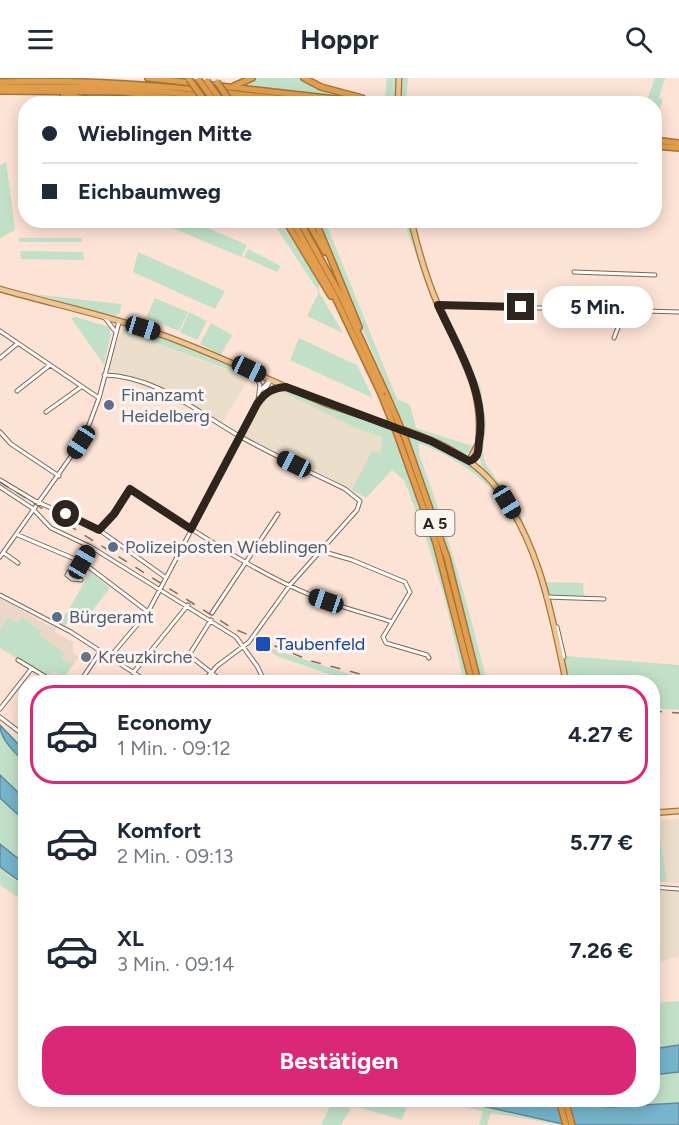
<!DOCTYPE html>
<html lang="de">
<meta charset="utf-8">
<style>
:root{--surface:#fff;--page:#f2f2f3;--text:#1f2937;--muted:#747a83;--line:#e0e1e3;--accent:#db2777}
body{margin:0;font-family:Figtree,sans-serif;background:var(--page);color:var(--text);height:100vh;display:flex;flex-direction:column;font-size:22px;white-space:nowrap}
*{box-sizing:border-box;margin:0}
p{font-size:20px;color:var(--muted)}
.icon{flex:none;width:33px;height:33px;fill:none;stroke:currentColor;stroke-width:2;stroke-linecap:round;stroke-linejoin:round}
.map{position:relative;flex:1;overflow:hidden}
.details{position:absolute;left:18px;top:597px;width:642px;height:432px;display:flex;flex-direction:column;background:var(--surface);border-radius:24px;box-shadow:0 3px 15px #0003}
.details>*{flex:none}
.guide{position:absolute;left:18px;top:18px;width:644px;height:132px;border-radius:24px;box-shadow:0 3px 15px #0003;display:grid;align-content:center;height:132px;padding:0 24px;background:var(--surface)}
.end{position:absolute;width:27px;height:27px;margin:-14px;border:8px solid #30251e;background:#fff;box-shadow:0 0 0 3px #fff}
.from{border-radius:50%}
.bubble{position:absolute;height:42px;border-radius:21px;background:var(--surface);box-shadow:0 3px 15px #0003;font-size:20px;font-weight:700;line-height:42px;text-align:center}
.car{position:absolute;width:18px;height:36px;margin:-18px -9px;border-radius:8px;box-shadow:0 0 4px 2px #0007;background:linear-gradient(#222 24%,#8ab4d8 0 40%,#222 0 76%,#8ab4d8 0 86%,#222 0)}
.guide b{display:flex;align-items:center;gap:21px;height:57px;font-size:22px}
.guide b+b{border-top:2px solid var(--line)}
.guide i{width:15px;height:15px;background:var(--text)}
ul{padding:10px 0 0;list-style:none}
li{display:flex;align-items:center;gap:18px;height:99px;margin:0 12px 9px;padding:0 12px;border:3px solid transparent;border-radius:24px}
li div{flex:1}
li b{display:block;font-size:22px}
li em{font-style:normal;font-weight:700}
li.on{border-color:var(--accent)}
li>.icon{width:54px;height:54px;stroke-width:1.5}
.primary-button{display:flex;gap:12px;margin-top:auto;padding:12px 24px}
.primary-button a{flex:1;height:69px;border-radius:24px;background:var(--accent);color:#fff;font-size:24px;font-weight:700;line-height:69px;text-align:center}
header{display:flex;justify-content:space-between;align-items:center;height:78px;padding:0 24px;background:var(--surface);font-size:27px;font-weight:700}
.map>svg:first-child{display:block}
.industrial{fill:#eaddc9}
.education{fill:#ead7c8}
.green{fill:#c2e0c7}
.water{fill:#76b5cd;stroke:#618a98;stroke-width:1.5}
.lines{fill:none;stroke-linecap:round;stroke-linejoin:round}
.minor-casing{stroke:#816556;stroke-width:5}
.major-casing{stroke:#a4743c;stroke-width:7}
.highway-casing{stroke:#a4743c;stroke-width:8}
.minor{stroke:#fff;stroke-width:3}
.major{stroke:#eec594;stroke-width:4.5}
.highway{stroke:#e29e4c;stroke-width:5}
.rail{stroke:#7f6e65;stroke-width:1.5;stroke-dasharray:10 10;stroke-linecap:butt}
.highway-bridge-casing{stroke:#a4743c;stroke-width:8;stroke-linecap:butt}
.highway-bridge{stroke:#e29e4c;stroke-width:5}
.route{stroke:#30251e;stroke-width:8}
.service-dot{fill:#5c6f8a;stroke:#fbf4f1;stroke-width:2}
.transit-dot{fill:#1a4fb4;stroke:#fbf4f1;stroke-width:2}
.worship-dot{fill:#6b7280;stroke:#fbf4f1;stroke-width:2}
.labels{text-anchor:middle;stroke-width:6;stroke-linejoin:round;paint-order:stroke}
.shield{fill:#fbf4f1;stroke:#6d635d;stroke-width:1.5}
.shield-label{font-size:16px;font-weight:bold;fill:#30251e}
.service-label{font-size:18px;fill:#4e5e75;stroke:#fbf4f1;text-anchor:start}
.transit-label{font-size:18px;fill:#164399;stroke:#fbf4f1;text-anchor:start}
.worship-label{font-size:18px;fill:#5b616d;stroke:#fbf4f1;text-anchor:start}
</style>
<header><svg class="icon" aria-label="menu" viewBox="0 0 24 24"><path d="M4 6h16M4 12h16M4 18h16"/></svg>Hoppr<svg class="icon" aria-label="search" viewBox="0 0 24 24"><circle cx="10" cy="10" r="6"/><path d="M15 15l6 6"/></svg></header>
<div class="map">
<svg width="679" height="1047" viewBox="0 0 679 1047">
<rect width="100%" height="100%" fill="#fde3d5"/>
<!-- industrial -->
<path class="industrial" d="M122,253L249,300L222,345L103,292Z
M276,312H287L390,351L402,379L365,418L244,359L264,321Z
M679,741V805L667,804L657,742Z
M654,813H679V878L653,886Z"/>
<!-- education -->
<path class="education" d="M0,519L47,547L57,550L54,554L73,564V575L79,579L61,604H56L0,570Z"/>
<!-- green -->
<path class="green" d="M255,0H311V6L351,20L241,8Z
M387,0H408L406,23L385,19Z
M655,0H665L659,20L663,21L657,39H654V26L646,25Z
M80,16L185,24L110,25Z
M6,84L15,152L0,160V87Z
M156,143H192L247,167L241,179Z
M272,143H279L319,203V214L343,255L307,238L319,214Z
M316,143H325L397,321L410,327L416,350L475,369L466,377L406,352Z
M404,143H409L435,224L433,226Z
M19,160H82V164H19Z
M248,171L281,188L277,194L244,179Z
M20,173L83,174L84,182L21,181Z
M138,174L225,213L215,231L133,194Z
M33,216L121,226L120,235L115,238Z
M155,220L188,234L179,253L146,240Z
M442,231L447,235L481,311L486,346L483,374L485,385L520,435L546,504L583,505L584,519L547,517L519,440L481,387L479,375L483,343L478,315Z
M189,234L207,243L197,262L180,254Z
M76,239L109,249L111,256L104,287L71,240Z
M211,245L232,257L221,277L200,266Z
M126,250L174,263L249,294L255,301L122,253Z
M299,260L357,287L373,320L290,282Z
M287,312L390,351C427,432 449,518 468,604H464L444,518L423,451L404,402L392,392L366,420L352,412L372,373L380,375L383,359L359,351L289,317L285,314Z
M407,355C423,362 439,367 454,375C507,404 527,462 543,515L542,516C523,440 494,395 419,365V376C447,451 468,527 487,604H482L446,467Z
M90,494L110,510L86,541L75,535L65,548L59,544C73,529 79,511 90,494Z
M549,522L565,578L679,587V632L653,630L652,604H568Z
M22,539L41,553L40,558L64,575L61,580L71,585L76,579L62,604L63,598L54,593L50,599L0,570V551L8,540L18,545Z
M260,567L374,604H352L279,579Z
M0,654L25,684V786L0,766Z
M653,740H657L667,804H653Z
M0,791L25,809V824L0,807Z
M679,923V983L653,985L652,925Z
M679,994V1025L610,1029L534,1022H652L653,997Z
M334,1022H409L402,1042Z
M434,1022H452L562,1047L491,1035L487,1047H479L483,1033Z
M332,1024L351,1030L341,1047H321Z"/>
<!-- water -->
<path class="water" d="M0,647L25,673V684C15,675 0,661 0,647Z
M0,697L25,721V743L0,720Z
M0,766L25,786V807L0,789Z
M679,967V994L653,997V971Z
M455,1022H534L610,1029L679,1025V1047H567Z"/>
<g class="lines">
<!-- minor casing -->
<g class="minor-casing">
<path id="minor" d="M574,194L655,197
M438,227L679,234
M105,240L115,253
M0,253L99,320
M115,259L119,243
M614,260L625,232
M0,280L17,266
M104,297C157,298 198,335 241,359C275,378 310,394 345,411L360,423L357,432L290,507L249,564L217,588L203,604
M255,297L260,307L258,322
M17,313L50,287
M260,313L270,302
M264,316L283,309
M46,334L81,309
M0,354L11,366L59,398
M0,402L35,423L95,449L165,499
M0,409L32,430L51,450L91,469L236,559L257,588L265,604
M99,452L115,436L130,411C186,447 251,493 313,518C338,529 366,535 392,544L410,514L405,504L352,482L321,473
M18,457L82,484L148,534
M4,475L18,485
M0,479L84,360L99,320L119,244
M77,481L67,497L72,501L81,502
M82,484L91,469
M0,517L71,554L148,604
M546,519L604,521
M212,535L278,436
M211,542L189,577L223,604
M392,544L383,559L386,565L427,577L429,580
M557,549L564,579
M109,580L148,534L270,303
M18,582L54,604
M133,595L188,527
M80,604L100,574
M0,631L32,590
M0,639L26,659
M652,809L679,811"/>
</g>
<!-- major casing -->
<g class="major-casing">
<path id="major" d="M398,26L399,0
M411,142C418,171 426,200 438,227C462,283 487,312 477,377L469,383
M0,211C52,226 106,237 157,255C214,275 268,302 324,325C379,346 450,357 491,403C538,457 552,536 566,604
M469,383L477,368
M652,735L679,733"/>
</g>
<!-- highway casing -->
<g class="highway-casing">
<path id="highway" d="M148,0L380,26
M304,0L321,9L362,20
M0,4C108,0 217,13 324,26
M234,8L252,0
M0,9H121L275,26
M0,13L121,14L222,26
M63,16L106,26
M654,62L679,65
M654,68L679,70
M285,142L331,218
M292,142L335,219L381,316
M299,142L341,218L387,318
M307,142L325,174
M315,142L359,249
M397,356L436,465L472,604
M404,357L447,480L478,604
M559,1022L566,1047
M565,1022L572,1047"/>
</g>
<!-- minor -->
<use href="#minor" class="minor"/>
<!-- major -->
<use href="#major" class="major"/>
<!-- highway -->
<use href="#highway" class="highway"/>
<!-- rail -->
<path class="rail" d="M0,404L232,550L311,583L390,604
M652,633L679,635"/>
<!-- highway-bridge casing -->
<g class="highway-bridge-casing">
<path id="highway-bridge" d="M189,1L207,26
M199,2L216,26
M207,3L223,26
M217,4L232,26
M381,316L397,356
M387,318L404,357"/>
</g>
<!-- highway-bridge -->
<use href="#highway-bridge" class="highway-bridge"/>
</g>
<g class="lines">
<!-- route -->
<path class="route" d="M66,436L99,452L114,436L130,411L191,451L257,326C265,314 273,310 286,309L431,363L469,383C479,380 478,373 479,364C488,316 457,269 438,227L521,229"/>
</g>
<!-- markers -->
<g class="service-dot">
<circle cx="109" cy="327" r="6"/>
<circle cx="113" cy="469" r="6"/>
<circle cx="57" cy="539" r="6"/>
</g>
<rect class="transit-dot" x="255" y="558" width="16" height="16" rx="3"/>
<circle class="worship-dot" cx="86" cy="579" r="6"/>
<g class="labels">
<!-- shield labels -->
<rect class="shield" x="415.5" y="432" width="39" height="26" rx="4.5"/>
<g class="shield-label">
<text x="435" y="451">A 5</text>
</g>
<!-- service labels -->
<g class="service-label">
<text x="121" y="323">Finanzamt<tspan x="121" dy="21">Heidelberg</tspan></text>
<text x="125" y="475">Polizeiposten Wieblingen</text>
<text x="69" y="545">Bürgeramt</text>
</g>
<!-- transit labels -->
<g class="transit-label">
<text x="276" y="572">Taubenfeld</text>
</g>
<!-- worship labels -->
<g class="worship-label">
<text x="98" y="585">Kreuzkirche</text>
</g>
</g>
</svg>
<i class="end from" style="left:66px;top:436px"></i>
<i class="end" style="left:521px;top:229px"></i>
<div class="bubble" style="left:542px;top:208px;width:111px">5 Min.</div>
<i class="car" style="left:143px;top:250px;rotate:107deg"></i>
<i class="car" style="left:249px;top:291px;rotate:115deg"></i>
<i class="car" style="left:81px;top:364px;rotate:213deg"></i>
<i class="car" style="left:294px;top:386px;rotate:296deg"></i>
<i class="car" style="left:507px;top:424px;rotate:149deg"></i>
<i class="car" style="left:82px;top:484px;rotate:30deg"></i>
<i class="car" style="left:326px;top:523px;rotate:289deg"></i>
<div class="guide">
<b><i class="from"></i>Wieblingen Mitte</b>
<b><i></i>Eichbaumweg</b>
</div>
<section class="details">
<ul>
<li class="on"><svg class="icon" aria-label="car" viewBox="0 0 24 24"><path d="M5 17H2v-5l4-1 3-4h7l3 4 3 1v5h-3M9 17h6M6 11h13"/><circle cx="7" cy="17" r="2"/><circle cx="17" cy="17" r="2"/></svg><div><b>Economy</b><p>1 Min. · 09:12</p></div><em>4.27 €</em></li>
<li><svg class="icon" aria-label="car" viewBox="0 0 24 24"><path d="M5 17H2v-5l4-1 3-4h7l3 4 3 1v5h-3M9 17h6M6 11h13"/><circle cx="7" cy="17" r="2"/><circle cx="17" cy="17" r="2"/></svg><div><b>Komfort</b><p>2 Min. · 09:13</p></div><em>5.77 €</em></li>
<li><svg class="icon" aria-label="car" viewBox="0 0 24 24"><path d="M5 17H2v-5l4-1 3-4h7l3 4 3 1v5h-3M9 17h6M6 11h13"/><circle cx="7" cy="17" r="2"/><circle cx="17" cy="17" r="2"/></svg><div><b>XL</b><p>3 Min. · 09:14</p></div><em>7.26 €</em></li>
</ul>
<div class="primary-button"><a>Bestätigen</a></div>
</section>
</div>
